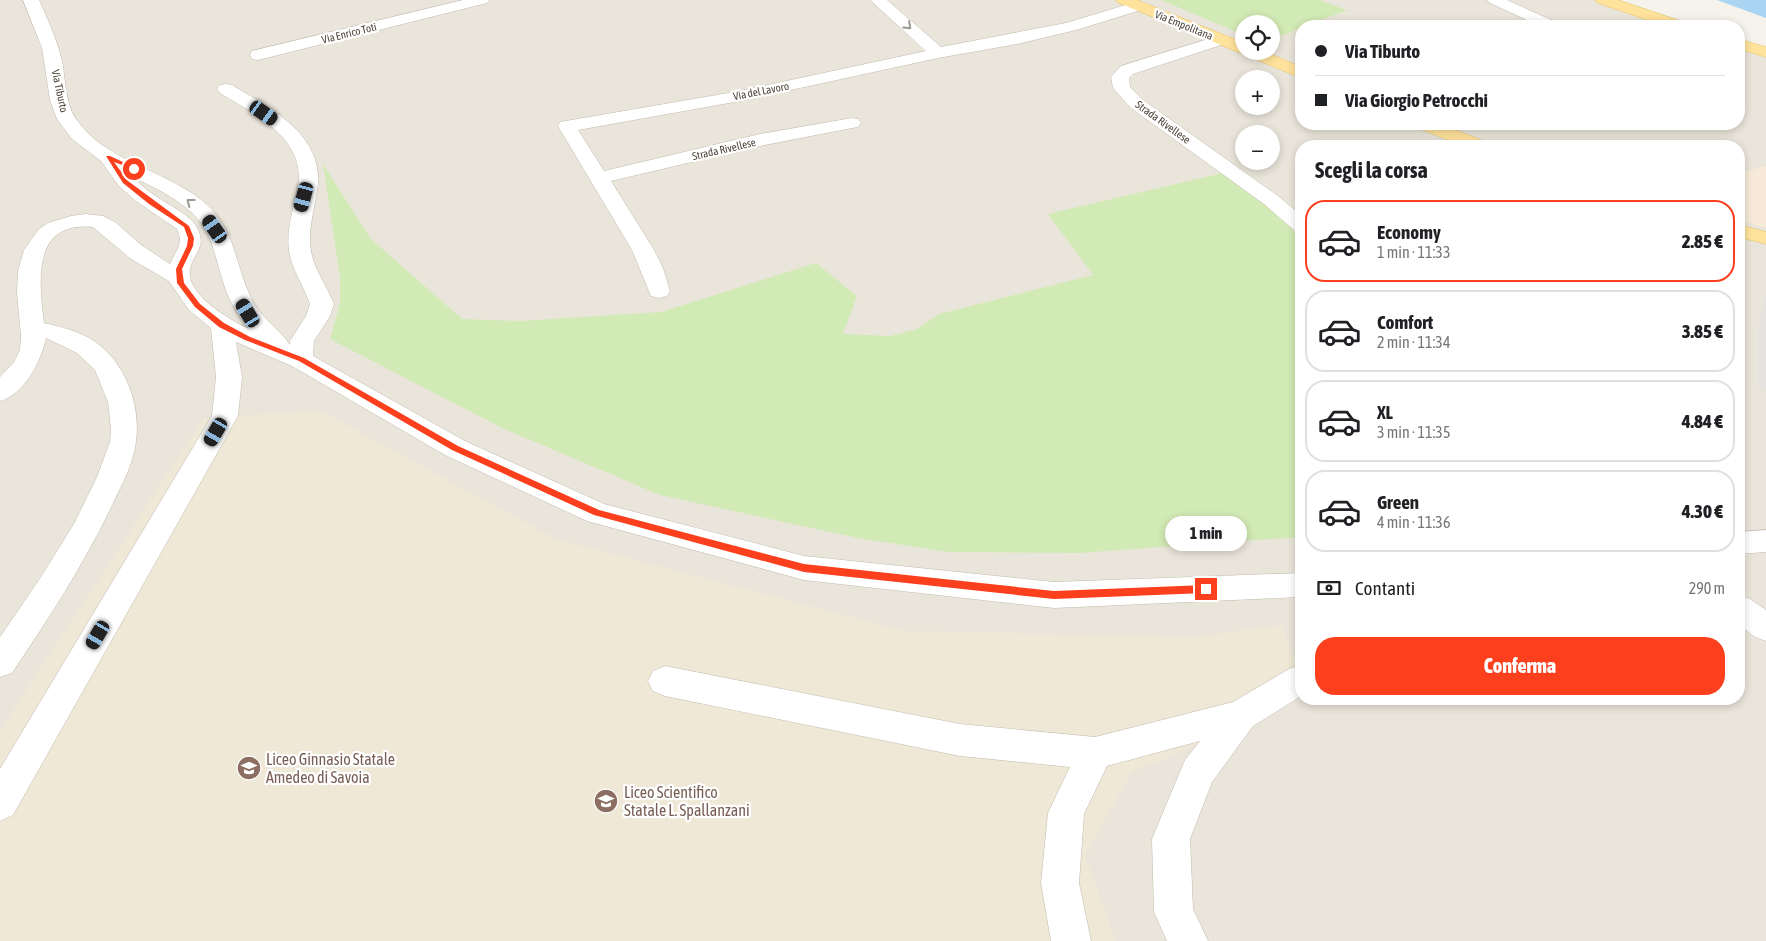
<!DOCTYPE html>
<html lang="it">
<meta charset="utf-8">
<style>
:root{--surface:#fff;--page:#f6f6f6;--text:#202124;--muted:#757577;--line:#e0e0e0;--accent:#fc3f1d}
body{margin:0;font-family:"Asap Condensed",sans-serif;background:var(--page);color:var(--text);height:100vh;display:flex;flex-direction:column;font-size:19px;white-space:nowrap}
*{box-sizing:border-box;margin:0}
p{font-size:16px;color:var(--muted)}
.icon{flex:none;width:28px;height:28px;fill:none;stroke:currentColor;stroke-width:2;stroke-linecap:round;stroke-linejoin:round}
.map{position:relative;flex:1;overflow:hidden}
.side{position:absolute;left:1295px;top:140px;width:450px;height:565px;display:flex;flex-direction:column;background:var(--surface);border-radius:20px;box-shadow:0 2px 8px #0003}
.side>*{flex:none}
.banner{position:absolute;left:1295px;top:20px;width:450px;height:110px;border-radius:20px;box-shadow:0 2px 8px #0003;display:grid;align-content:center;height:110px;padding:0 20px;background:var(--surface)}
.fabs{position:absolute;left:1235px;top:15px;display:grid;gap:10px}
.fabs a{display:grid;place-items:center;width:45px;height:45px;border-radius:50%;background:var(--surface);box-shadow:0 2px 8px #0003;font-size:25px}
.end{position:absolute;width:22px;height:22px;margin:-11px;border:6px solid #fc3f1d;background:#fff;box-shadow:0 0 0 2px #fff}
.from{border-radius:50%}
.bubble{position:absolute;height:35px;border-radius:18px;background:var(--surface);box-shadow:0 2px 8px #0003;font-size:16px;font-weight:800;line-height:35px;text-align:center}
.car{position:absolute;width:15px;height:30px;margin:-15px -8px;border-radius:6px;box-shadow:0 0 4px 1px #0007;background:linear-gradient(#222 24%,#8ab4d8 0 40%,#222 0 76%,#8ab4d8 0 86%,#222 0)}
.banner b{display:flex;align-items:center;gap:18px;height:48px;font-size:19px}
.banner b+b{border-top:1px solid var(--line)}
.banner i{width:12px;height:12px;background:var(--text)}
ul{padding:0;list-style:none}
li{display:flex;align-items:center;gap:15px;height:82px;margin:0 10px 8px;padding:0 10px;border:2px solid var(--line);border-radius:20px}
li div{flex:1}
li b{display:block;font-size:19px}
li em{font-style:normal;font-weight:800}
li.selected{border-color:var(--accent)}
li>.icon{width:45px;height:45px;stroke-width:1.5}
h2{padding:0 20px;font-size:22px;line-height:60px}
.pay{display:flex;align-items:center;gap:12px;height:55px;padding:0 20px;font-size:19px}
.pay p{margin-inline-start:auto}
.cta{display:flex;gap:10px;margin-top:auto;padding:10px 20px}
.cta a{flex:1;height:58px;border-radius:20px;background:var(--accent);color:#fff;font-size:20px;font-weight:800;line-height:58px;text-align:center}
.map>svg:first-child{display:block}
.residential{fill:#eae5da;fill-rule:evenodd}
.commercial{fill:#f7ead8}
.education{fill:#efe8d6}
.green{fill:#d2eab5}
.parking{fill:#e5e3e0}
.water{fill:#a9d4f2}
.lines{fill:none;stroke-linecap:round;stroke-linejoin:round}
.minor-casing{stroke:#c2bbae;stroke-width:1}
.major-casing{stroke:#e6c16a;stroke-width:1}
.minor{fill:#fff;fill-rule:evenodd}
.major{fill:#ffe39c;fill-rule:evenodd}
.oneway{stroke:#9c9892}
.route{fill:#fc3f1d}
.labels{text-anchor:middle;stroke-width:4.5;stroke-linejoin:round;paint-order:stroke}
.far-street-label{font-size:11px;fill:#4b4439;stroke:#fff}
.near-education-label{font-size:16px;fill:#785e54;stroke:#fff;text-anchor:start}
</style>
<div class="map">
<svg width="1766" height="941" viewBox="0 0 1766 941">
<rect width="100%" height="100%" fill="#f6f3ec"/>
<!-- residential -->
<path class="residential" d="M0,0H1617L1700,26H1301V124H1739V39L1766,48V941H0ZM1244,24H1271V51H1244ZM1244,79H1271V106H1244ZM1244,134H1271V161H1244ZM1301,146H1739V699H1301Z"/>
<!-- commercial -->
<path class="commercial" d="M1766,166V228L1739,220V173Z"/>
<!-- education -->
<path class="education" d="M321,411L556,539L904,631L1194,637L1281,625L1298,667L1204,741L1131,773L1085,856L1116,941H0V731L204,418Z"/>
<!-- green -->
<path class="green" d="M1161,0H1319L1347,10L1306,26H1301V28L1271,40V24H1244V35Z
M323,164L370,238L462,319L520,321L661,312L816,263L857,296L843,334L890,336L917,329L939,314L1093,275L1048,214L1223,173L1285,218L1301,243V537L1079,553L948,552L858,538L660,495L502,428L330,339L340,303V277Z"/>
<!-- parking -->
<path class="parking" d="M1766,289V392L1758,384V332Z"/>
<!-- water -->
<path class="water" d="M1717,0H1766V18Z"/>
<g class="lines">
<!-- minor casing -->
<g class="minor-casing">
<path id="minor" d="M23,0H39C47,18 56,37 61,57C66,76 64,102 76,119C105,161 161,169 200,199C239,229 233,267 255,305C264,320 280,330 290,345V341L306,316L310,304C304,286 292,270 289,251C286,228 294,208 298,186C306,138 254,114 220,93L217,89L220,85L226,84L232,85C269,107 321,133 318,183C316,206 307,228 311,251C314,270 327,286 334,304L330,316L314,341L313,356L465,441L604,504L804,556L1054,582L1301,573V597L1054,608L804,580L587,521L445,455L292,366L236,342L242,377L238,416L13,815L0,821V769L212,416L216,377L211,328L189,310L169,281L131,259L93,227C31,221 39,282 44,323C61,327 79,331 94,341C125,362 141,404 136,441C134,462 123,482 114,501C86,561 49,618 12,673L0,677V637L39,580L74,524L97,477L110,442L111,429L108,402L95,370L77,353L46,338C41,361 25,394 0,401V377L14,362L20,350L21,336L17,293L18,271L24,250L39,229L48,223L71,216L86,214L103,216L115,222L141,245L170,264L179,246L180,238L177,229L136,201L119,186L101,161L72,139L57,119L50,100L42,48ZM133,177C157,189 186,202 202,224C213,240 216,260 222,278C227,297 236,313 249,329C230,320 185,294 190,269C194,251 208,247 196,226C190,214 162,202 150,192C144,188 138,182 133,177Z
M463,0H490L487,3L258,60L252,59L250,55L252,51Z
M870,0H887L941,47L1066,23L1139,1L1144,3L1147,6L1144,9L1076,30L1017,44L938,58L740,101L578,130L604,171L760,134L852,118L858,119L861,123L858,127L852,128L760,146L611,181L654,250L663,268L670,291L667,296L659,298L651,296L632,250L558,126L560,122L740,91L926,51Z
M1487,0H1507L1558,23L1560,26H1540L1490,3Z
M1221,35L1227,37L1229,40L1227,43L1133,74L1129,78L1130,87L1143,100L1278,196L1301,215V232L1294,230L1264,204L1131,108L1113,88L1111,77L1121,66Z
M1766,530V552L1739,554V532Z
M1739,595L1750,599L1766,610V641L1755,637L1739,625Z
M1301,665V696L1253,726L1212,782L1190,839L1193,909L1208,941H1167L1154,912L1152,839L1185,760L1200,741L1107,766L1084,814L1079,883L1091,941H1051L1041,883L1048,813L1070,767L960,756L665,696L653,691L648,681L653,671L665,666L960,724L1095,737L1233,702L1289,669Z"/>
</g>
<!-- major casing -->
<g class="major-casing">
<path id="major" d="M1116,0H1137L1244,43V51H1263L1301,67V78L1119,3Z
M1595,0H1618L1686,23L1688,26H1665L1598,3Z
M1739,39L1766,47V57L1739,49Z
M1415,124H1440L1486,142L1488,146H1463L1418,128Z
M1739,225L1766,232V244L1739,237Z"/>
</g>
<!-- minor -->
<use href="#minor" class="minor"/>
<!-- major -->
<use href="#major" class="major"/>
</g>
<!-- one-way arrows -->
<defs><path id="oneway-chevron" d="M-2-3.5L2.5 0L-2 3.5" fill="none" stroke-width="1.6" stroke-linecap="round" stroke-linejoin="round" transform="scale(1.25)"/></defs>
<g class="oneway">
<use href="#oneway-chevron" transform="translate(908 26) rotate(43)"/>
<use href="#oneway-chevron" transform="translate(190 202) rotate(-143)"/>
</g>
<!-- route -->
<path class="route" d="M106,156H110L136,168V170L114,162L128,181L189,226L194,238L193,246L182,269L184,283L200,304L224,323L250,337L304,358L458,446L599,510L804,564L1054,591L1206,585L1211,589L1206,593L1054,599L804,572L594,515L452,450L299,361L245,340L219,327L195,307L177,283L176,269L187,246L188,238L184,227L149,204L123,183Z"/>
<!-- icons -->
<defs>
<g id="school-disc" transform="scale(1.25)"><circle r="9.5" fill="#8d6e63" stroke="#fff"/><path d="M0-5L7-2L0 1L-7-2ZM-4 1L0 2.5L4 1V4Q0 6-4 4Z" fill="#fff"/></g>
</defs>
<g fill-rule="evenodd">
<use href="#school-disc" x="249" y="768"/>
<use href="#school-disc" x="606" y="801"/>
</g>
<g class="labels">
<!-- far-street labels -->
<g class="far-street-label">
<text transform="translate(1184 25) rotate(22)" y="4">Via Empolitana</text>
<text transform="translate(349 33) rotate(-14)" y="4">Via Enrico Toti</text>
<text transform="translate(60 91) rotate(78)" y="4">Via Tiburto</text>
<text transform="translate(761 91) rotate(-11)" y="4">Via del Lavoro</text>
<text transform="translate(1163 122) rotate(36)" y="4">Strada Rivellese</text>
<text transform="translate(724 149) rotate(-13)" y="4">Strada Rivellese</text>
</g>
<!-- near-education labels -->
<g class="near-education-label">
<text x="266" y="765">Liceo Ginnasio Statale<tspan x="266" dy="18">Amedeo di Savoia</tspan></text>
<text x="624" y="798">Liceo Scientifico<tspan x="624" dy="18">Statale L. Spallanzani</tspan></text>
</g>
</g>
</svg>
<div class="fabs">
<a><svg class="icon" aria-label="locate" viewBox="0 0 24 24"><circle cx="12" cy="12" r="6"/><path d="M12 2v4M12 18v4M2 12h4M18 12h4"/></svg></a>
<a>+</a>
<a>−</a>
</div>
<i class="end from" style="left:134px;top:169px"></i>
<i class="end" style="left:1206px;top:589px"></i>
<div class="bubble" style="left:1165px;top:516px;width:82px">1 min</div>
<i class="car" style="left:264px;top:113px;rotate:125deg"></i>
<i class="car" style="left:304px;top:197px;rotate:195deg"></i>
<i class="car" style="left:215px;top:229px;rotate:325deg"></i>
<i class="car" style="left:248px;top:313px;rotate:329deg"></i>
<i class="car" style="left:216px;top:432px;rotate:210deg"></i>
<i class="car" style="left:98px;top:635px;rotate:210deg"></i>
<div class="banner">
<b><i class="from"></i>Via Tiburto</b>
<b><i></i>Via Giorgio Petrocchi</b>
</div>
<section class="side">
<h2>Scegli la corsa</h2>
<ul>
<li class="selected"><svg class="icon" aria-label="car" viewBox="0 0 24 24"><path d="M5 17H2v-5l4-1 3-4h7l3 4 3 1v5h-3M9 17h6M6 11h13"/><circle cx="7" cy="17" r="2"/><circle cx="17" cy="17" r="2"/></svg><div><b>Economy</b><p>1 min · 11:33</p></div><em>2.85 €</em></li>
<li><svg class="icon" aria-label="car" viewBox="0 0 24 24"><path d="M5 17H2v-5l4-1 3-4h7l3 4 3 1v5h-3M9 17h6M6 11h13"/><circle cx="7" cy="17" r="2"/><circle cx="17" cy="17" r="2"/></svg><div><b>Comfort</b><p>2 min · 11:34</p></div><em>3.85 €</em></li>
<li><svg class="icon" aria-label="car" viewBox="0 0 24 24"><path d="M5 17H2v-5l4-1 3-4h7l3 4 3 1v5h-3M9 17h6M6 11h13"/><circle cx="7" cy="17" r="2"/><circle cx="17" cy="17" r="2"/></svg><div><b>XL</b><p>3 min · 11:35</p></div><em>4.84 €</em></li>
<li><svg class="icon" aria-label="car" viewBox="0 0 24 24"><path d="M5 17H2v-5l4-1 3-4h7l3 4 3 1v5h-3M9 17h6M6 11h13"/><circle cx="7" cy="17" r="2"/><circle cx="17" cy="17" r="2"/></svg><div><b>Green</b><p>4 min · 11:36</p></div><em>4.30 €</em></li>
</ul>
<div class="pay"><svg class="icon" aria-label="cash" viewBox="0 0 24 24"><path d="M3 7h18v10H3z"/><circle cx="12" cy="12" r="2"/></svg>Contanti<p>290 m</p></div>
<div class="cta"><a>Conferma</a></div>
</section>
</div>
